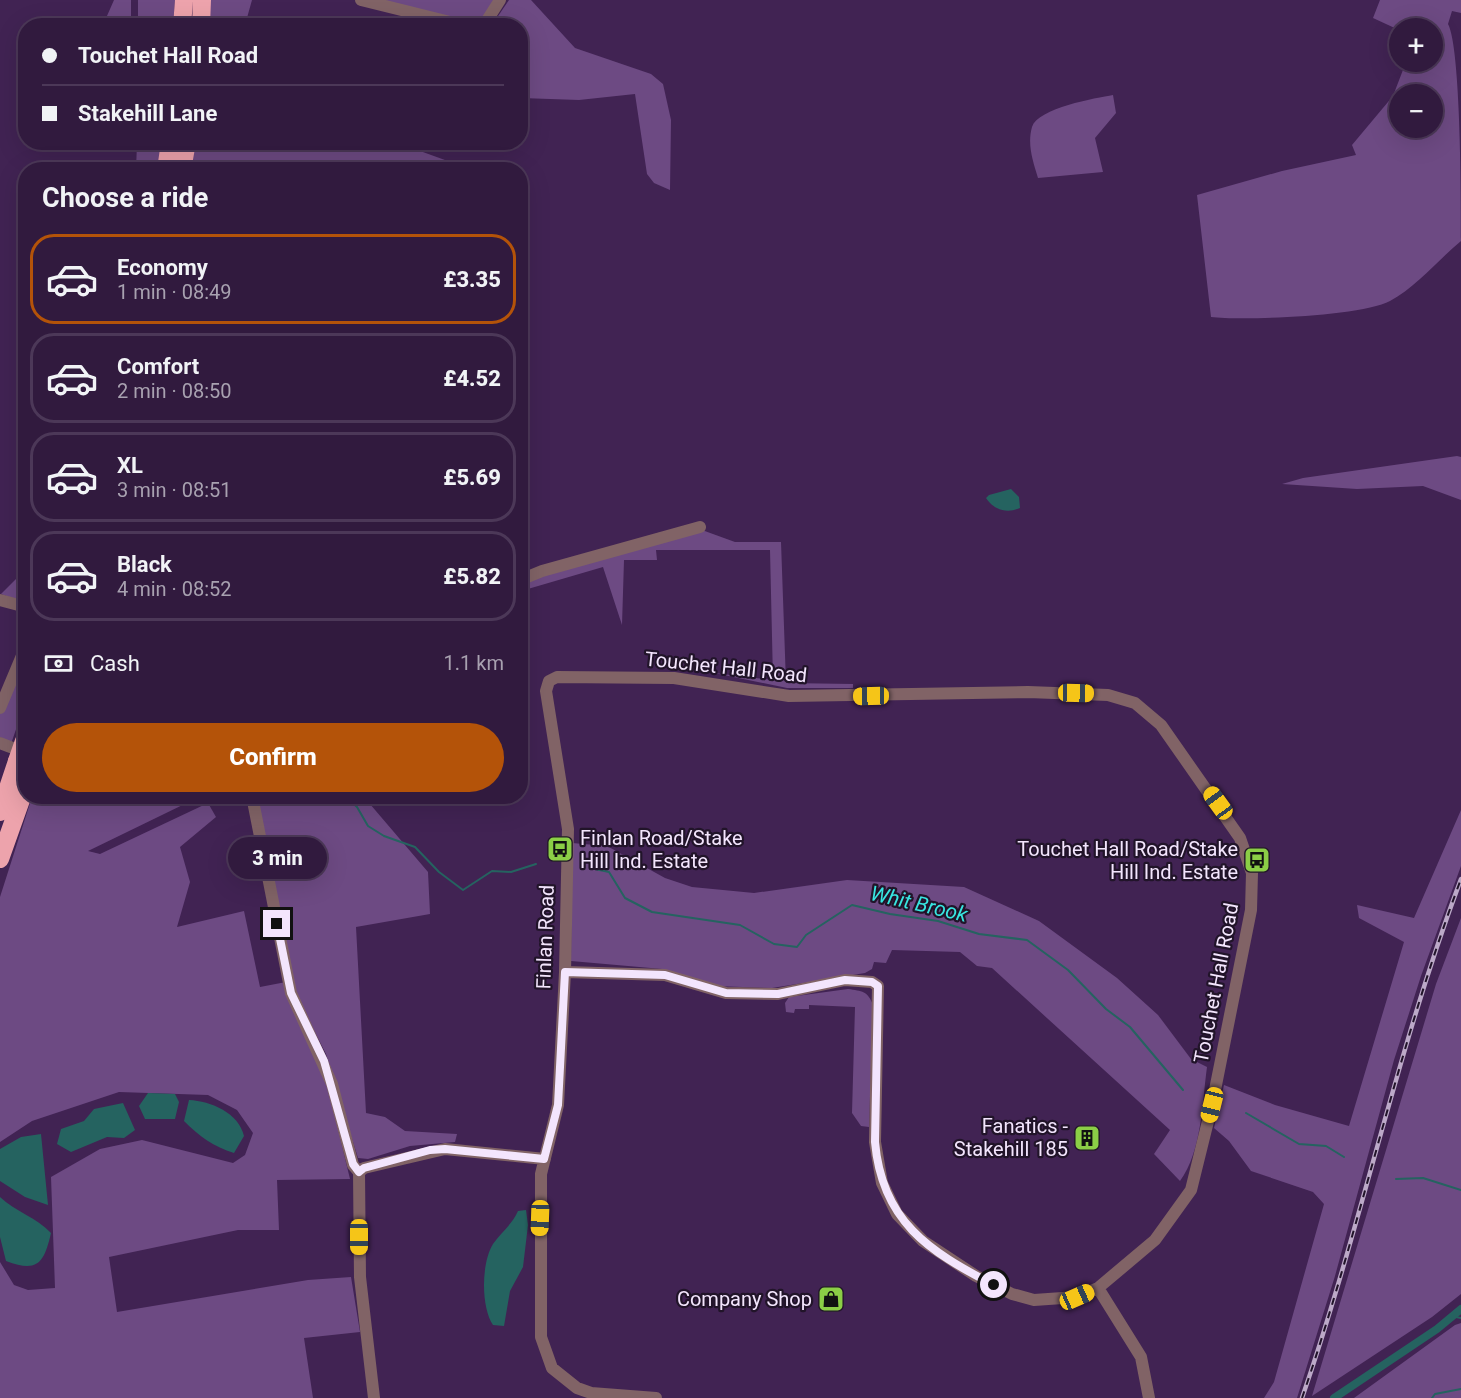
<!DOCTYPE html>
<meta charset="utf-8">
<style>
:root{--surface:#311a3e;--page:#3d2749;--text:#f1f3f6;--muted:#a8a1b0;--line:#4c3858;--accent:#b45309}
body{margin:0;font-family:Roboto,sans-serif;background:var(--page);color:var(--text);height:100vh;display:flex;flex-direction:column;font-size:22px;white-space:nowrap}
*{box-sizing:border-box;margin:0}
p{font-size:20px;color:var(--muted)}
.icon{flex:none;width:33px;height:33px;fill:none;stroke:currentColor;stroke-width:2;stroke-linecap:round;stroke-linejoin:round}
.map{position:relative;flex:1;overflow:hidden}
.side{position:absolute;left:18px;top:162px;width:510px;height:642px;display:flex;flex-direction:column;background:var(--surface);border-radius:24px;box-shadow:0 6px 24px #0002,0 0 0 2px var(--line)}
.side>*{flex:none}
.banner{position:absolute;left:18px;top:18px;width:510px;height:132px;border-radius:24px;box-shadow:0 6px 24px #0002,0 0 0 2px var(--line);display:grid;align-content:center;height:132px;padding:0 24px;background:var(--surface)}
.fabs{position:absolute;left:1389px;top:18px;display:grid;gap:12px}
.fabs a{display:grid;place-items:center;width:54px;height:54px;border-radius:50%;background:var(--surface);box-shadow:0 6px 24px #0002,0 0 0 2px var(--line);font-size:30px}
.end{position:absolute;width:27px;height:27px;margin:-14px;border:8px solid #f3e5fd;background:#111;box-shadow:0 0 0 3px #111}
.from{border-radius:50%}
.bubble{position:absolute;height:42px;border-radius:21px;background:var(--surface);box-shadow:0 6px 24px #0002,0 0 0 2px var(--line);font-size:20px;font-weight:800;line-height:42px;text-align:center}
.car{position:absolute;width:18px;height:36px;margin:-18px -9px;border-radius:8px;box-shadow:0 0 4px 2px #0007;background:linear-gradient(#f5c518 24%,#345 0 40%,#f5c518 0 76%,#345 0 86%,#f5c518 0)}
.banner b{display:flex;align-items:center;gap:21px;height:57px;font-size:22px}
.banner b+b{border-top:2px solid var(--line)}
.banner i{width:15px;height:15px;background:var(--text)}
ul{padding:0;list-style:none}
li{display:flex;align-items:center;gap:18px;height:90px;margin:0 12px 9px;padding:0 12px;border:3px solid var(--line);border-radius:24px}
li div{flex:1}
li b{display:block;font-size:22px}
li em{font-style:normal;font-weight:800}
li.selected{border-color:var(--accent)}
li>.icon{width:54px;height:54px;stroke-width:1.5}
h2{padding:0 24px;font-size:27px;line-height:72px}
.pay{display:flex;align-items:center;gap:15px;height:66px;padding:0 24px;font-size:22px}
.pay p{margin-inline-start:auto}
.action{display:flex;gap:12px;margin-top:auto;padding:12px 24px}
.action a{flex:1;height:69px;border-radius:36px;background:var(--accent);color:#fff;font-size:24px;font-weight:800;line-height:69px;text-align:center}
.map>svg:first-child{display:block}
.green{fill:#6d4a83;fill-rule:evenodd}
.water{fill:#256360}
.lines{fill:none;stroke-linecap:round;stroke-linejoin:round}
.stream{stroke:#256360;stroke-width:2}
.canal{stroke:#256360;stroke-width:8}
.minor{stroke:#816366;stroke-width:12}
.highway{stroke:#eda3ac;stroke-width:18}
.rail-casing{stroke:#bca9c8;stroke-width:4.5}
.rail{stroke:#211429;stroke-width:2;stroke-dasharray:7;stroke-linecap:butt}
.highway-bridge{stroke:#eda3ac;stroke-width:18}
.route{stroke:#f3e5fd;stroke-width:8}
.labels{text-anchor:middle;stroke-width:4.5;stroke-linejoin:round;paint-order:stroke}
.street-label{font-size:20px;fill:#f3e5fd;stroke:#211429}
.poi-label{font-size:20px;fill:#f3e5fd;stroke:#211429;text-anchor:end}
.water-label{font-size:21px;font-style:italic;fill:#38e6e1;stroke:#211429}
</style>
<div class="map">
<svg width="1461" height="1398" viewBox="0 0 1461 1398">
<rect width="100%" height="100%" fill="#412353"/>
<!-- green -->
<path class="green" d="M114,0H131V25H103Z
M138,0H175L173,25H138Z
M210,0H252L245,25L208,26Z
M377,0H494L484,16L474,22Z
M509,0H531L575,48L651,74L663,84L671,120L670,190L654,183L647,174L635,94L579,100L521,98L520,26L505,25L504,21L500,25H492Z
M1380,0H1461V13L1452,11L1448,24C1461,48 1461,201 1461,241C1438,260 1416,287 1390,301C1362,316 1245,321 1211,317L1197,195L1282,171L1356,155L1352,145L1393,96L1406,62H1432V28L1399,30L1373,18ZM1400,94H1432V128H1400Z
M1113,95L1116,113L1095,138L1103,172L1038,178C1033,161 1027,145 1032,127C1038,108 1096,98 1113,95Z
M195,142L398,143L456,164L455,170H191Z
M137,143H164L159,169L136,170Z
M1457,456L1461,457V500L1423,486L1357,489L1282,484L1303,478Z
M702,530L735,542H781L786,683L853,684V688H787L714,673L773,680L770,550H656L657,560H624L622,625L603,567L521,591V576Z
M25,563V603L1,594L18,577Z
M25,655V703L11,744L0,737V714Z
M32,797H199L88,851L100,854L208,803L216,817L180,847L190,882L177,927L244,911L260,987L286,982L325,1076L350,1179L277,1180L279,1230H238L109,1257L117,1312L308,1280L351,1277L360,1332L304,1338L313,1398H0V1262L14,1285L28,1290L55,1288L51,1177L100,1149L142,1140L233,1163L245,1155L253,1133L237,1110L208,1095L119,1092L32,1121L0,1142V897Z
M257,797H364L428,872L430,914L356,927L366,1113L385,1117L405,1131L457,1134L455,1142L410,1146L368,1159L358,1158L326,1054L294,991Z
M1461,810V866L1421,976L1394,1060L1335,1276L1297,1398H1264L1274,1382L1324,1204L1313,1192L1251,1171L1229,1141L1214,1128L1224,1085L1275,1105L1349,1126L1404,942L1359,918L1357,905L1414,918Z
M572,843L607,846L665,878L692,887L754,893L847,880L964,887L1039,921L1117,978L1158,1015L1191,1059L1207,1067C1202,1103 1202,1151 1180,1181L1154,1154L1170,1130L992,968L977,966L960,952L892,950L886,963L874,962L872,969L865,973L772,988L713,986L662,969L571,961Z
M1461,918V1294L1432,1317L1312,1396L1436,984Z
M848,989C862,991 868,991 873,1005L869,1127L861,1126L852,1113L855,1007L809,1005V1009H795L794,1013L786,1012L785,1003L789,997Z
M1461,1323V1398H1354L1455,1325Z"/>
<!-- water -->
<path class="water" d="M1011,489L1019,497L1020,508C1007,514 994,510 986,498L989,495Z
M148,1093L175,1094L179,1102L175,1119H145L139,1106Z
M189,1100C211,1101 239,1113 244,1136L234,1153C214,1147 199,1136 184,1121Z
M123,1103L135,1130L124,1138L107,1137L71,1152L57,1144L61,1129L84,1121L94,1109Z
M41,1134L48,1205L25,1197L0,1181V1149L21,1137Z
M0,1197C16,1212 36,1217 51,1233C44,1263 38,1273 6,1261L0,1237Z
M526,1210L528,1225L523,1267L510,1291L504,1326L493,1325C481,1308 481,1263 493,1244C501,1232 512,1225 518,1211Z"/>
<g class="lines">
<!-- stream -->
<path class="stream" d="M345,796L357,807L368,826L384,836L415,847L439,872L463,890L492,871L511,872L536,864
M590,868L609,872L625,898L652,912L740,925L774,944L797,947L806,935L852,905L890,914L938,921L979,934L1027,940L1068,970L1106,1009L1130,1027L1183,1090
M1246,1113L1299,1144L1326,1146L1344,1157
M1396,1179L1423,1178L1461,1190
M1451,1316L1461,1318
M1432,1398L1435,1394L1461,1389"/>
<!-- canal -->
<path class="canal" d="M1334,1398L1437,1329L1461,1309"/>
<!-- minor -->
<path class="minor" d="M361,0L466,26
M479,26L486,22L500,0
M520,580L542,571L700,527
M0,600L26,607
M0,708L26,646
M0,743L26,753
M252,796L291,993L332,1084L353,1165L359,1172L360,1277L374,1398
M565,972L665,975L726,993L778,994L845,980L872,982L878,986L875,1142L882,1183L897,1214L923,1241L976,1276L1012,1294L1034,1300L1077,1297L1098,1288L1155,1240L1191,1190L1212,1105L1251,910L1252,873L1240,838L1161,725L1135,703L1108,695L1028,692L789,696L674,678L557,677L549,681L546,691L568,829L565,972L558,1105L541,1174V1337L552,1368L577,1388L591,1393L656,1398
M359,1172L364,1168L445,1149L545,1159
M1098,1288L1141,1357L1149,1398"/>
<!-- highway -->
<path class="highway" d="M182,26L184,0
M201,26L202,0
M166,170L170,142
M182,170L187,142
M0,812L17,761
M0,859L26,786"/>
<!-- rail casing -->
<g class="rail-casing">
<path id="rail" d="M1302,1398C1361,1227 1397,1049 1461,879"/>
</g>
<!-- rail -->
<use href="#rail" class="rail"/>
<!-- highway-bridge -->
<path class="highway-bridge" d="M17,761L24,741"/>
</g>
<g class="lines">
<!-- route -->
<path class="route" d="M277,924L291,993L324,1061L353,1164L359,1172L364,1168L430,1150L445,1149L544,1159L558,1105L565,972L665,975L726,993L778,994L845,980L872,982L878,986L875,1142C882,1221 928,1251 994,1285"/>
</g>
<!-- icons -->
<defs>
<g id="bus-square" transform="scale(1.35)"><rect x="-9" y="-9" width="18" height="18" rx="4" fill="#8bce46" stroke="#211429"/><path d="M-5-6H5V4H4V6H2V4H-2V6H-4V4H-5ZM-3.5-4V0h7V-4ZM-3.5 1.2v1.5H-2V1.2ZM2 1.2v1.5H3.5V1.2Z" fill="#111"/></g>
<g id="building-square" transform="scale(1.35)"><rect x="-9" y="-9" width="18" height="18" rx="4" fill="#8bce46" stroke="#211429"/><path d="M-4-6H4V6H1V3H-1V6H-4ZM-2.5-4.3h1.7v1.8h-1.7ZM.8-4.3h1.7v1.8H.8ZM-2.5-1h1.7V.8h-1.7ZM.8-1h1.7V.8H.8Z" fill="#111"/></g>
<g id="shop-square" transform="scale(1.35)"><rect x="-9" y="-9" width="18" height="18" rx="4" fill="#8bce46" stroke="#211429"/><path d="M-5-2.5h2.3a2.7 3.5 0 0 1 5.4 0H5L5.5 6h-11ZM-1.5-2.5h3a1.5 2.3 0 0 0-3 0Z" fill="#111"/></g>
</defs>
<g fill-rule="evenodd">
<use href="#bus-square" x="560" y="849"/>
<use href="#bus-square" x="1257" y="860"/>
<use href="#building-square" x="1087" y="1138"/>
<use href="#shop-square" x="831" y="1299"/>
</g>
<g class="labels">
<!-- street labels -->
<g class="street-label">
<text transform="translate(726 667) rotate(6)" y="7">Touchet Hall Road</text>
<text transform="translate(545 937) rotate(-88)" y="7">Finlan Road</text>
<text transform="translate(1216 983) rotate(-79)" y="7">Touchet Hall Road</text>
</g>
<!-- poi labels -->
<g class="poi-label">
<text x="580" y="845" text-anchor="start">Finlan Road/Stake<tspan x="580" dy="23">Hill Ind. Estate</tspan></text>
<text x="1238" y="856">Touchet Hall Road/Stake<tspan x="1238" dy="23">Hill Ind. Estate</tspan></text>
<text x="1068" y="1133">Fanatics -<tspan x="1068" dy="23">Stakehill 185</tspan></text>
<text x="812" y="1306">Company Shop</text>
</g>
<!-- water labels -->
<g class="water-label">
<text transform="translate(919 904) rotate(13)" y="7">Whit Brook</text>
</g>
</g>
</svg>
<div class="fabs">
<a>+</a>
<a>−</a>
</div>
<i class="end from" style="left:994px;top:1285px"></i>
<i class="end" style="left:277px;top:924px"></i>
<div class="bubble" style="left:228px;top:837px;width:99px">3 min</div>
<i class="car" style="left:1076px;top:693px;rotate:91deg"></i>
<i class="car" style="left:871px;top:696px;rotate:269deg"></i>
<i class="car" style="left:1218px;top:803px;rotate:324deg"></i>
<i class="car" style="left:1212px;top:1105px;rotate:194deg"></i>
<i class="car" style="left:540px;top:1218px;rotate:182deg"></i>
<i class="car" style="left:359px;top:1237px;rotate:180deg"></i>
<i class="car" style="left:1077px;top:1297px;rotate:66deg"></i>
<div class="banner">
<b><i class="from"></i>Touchet Hall Road</b>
<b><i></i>Stakehill Lane</b>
</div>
<section class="side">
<h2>Choose a ride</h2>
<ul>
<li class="selected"><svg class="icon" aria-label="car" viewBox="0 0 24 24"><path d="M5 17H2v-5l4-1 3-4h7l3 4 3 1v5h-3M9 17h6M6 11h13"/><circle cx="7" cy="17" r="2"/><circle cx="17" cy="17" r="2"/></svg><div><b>Economy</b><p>1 min · 08:49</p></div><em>£3.35</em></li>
<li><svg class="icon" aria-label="car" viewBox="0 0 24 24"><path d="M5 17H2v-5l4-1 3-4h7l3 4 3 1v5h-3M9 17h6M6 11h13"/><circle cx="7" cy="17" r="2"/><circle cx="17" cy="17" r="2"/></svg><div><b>Comfort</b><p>2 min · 08:50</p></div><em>£4.52</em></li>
<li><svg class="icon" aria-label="car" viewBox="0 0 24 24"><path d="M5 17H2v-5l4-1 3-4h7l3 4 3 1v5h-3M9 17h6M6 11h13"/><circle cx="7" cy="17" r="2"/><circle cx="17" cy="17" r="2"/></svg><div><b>XL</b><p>3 min · 08:51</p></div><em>£5.69</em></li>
<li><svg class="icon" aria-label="car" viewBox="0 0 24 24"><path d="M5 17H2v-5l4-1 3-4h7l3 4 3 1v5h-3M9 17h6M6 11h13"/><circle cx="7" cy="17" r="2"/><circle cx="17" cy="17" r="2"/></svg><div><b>Black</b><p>4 min · 08:52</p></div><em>£5.82</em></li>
</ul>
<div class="pay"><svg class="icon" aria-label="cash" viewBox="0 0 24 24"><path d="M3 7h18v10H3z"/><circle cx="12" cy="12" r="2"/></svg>Cash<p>1.1 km</p></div>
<div class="action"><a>Confirm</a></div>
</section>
</div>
